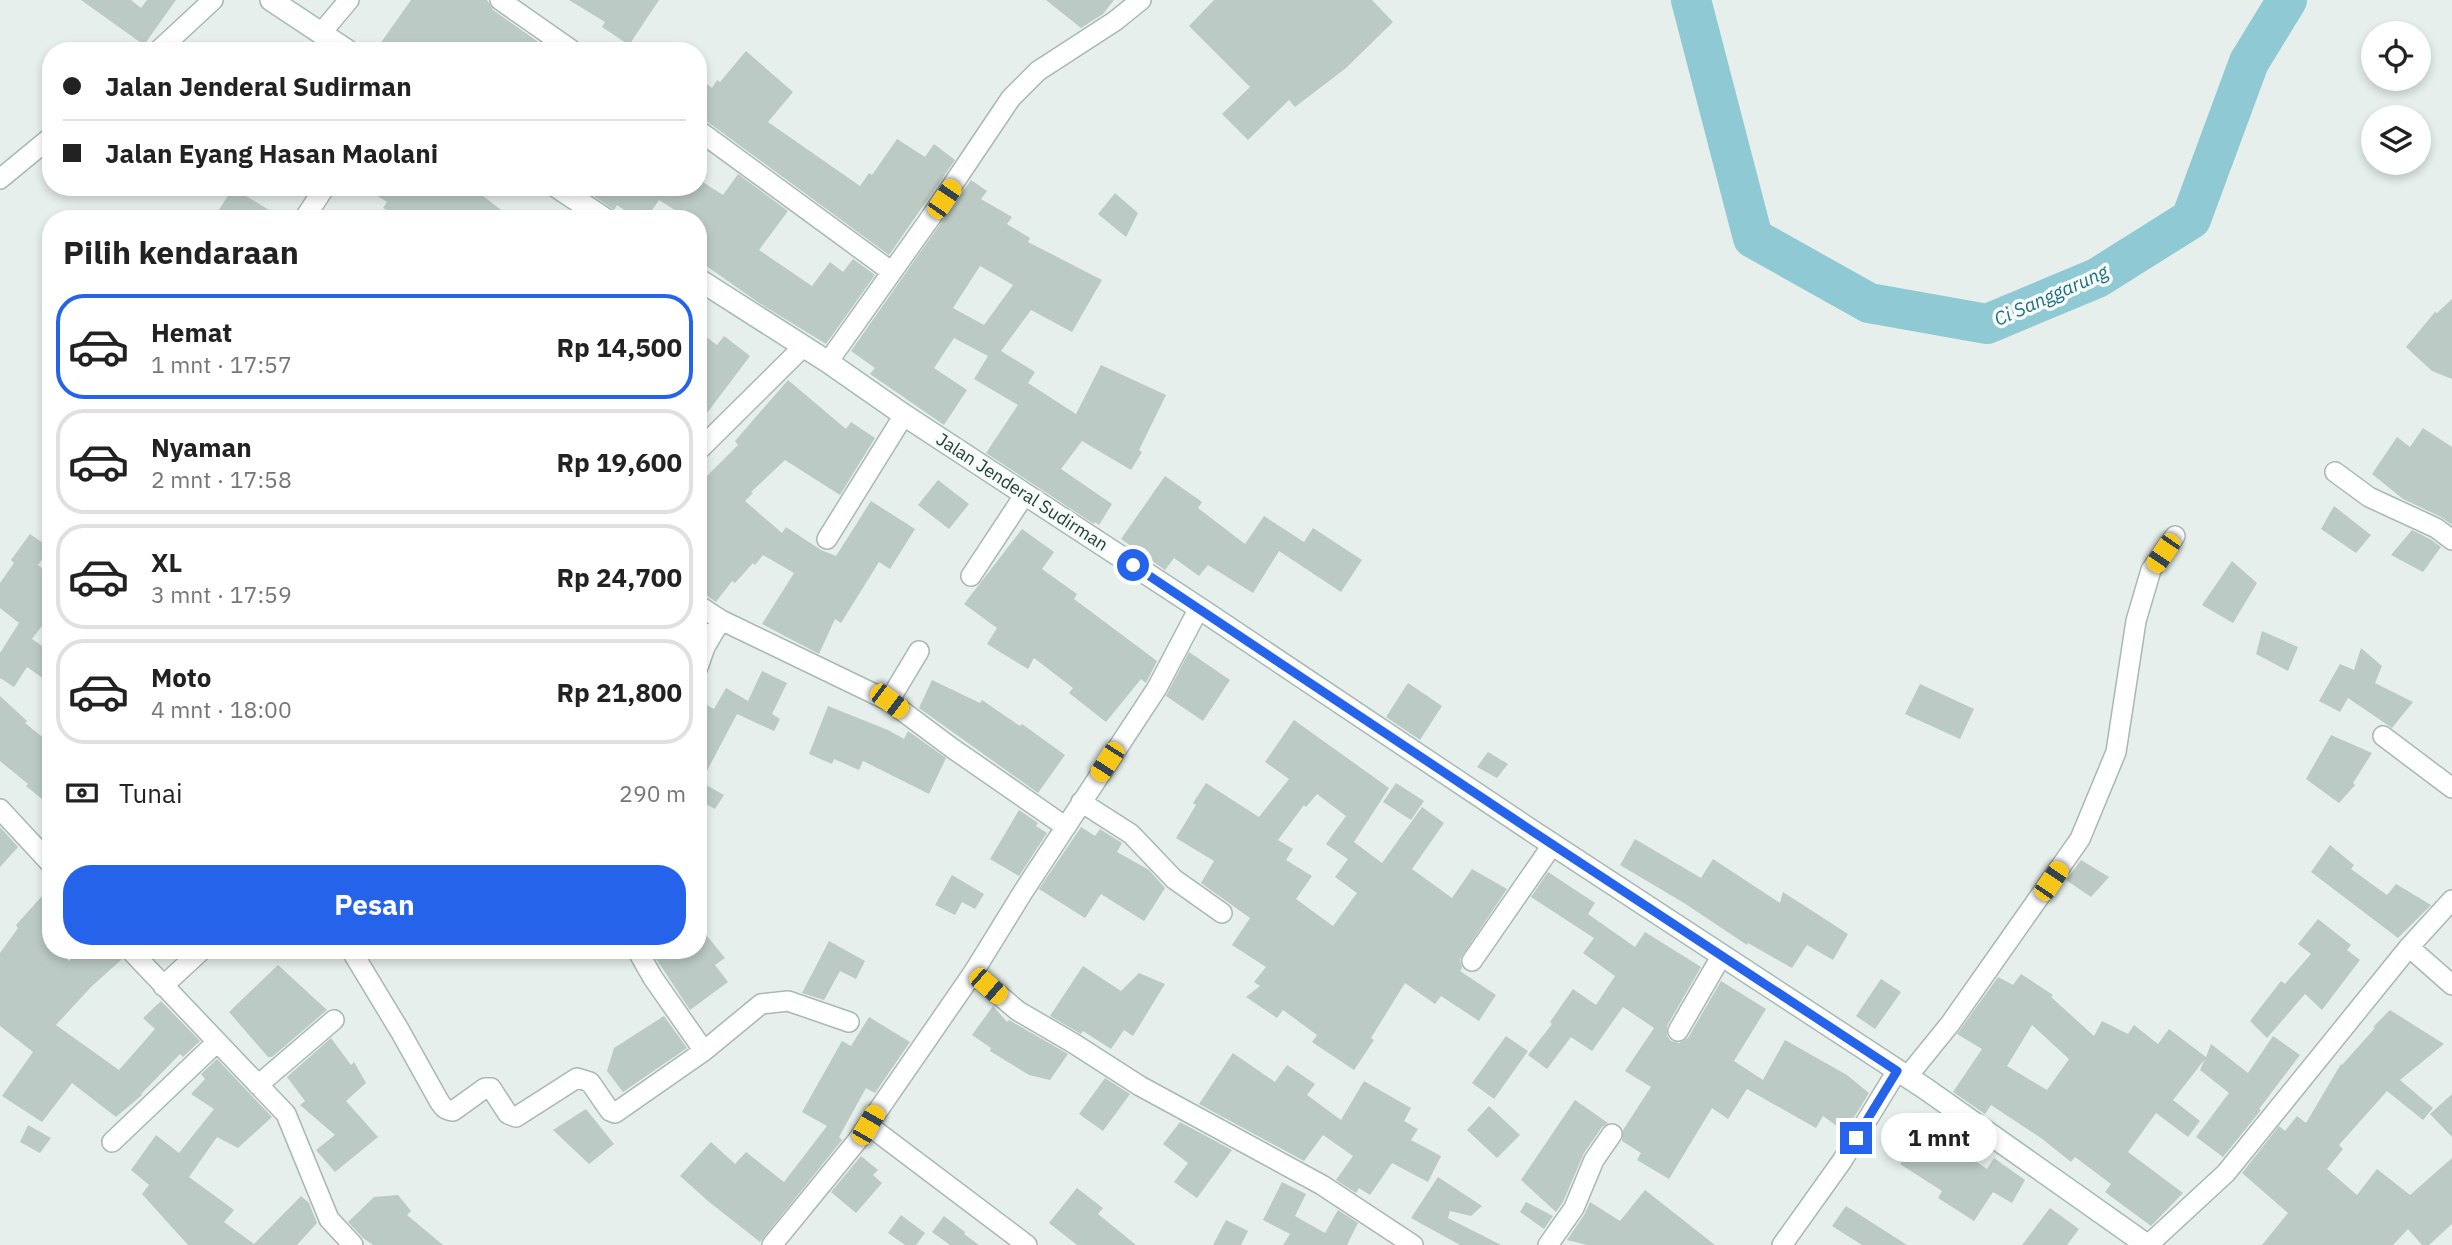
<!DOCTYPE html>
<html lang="id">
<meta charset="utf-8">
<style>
:root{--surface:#fff;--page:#f2f2f2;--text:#222;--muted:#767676;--line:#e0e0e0;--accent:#2563eb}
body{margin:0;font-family:"IBM Plex Sans",sans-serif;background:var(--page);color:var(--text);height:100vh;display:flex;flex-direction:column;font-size:26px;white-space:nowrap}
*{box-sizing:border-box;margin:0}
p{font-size:23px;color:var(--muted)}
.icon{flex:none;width:38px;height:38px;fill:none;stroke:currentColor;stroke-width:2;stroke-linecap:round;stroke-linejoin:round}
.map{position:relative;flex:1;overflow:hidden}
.sheet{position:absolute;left:42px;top:210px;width:665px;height:749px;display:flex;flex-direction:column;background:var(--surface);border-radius:28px;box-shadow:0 4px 10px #0003}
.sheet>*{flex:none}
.top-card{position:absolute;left:42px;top:42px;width:665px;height:154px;border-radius:28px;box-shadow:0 4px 10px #0003;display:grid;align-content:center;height:154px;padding:0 21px;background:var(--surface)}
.tools{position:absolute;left:2361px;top:21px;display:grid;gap:14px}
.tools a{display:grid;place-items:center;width:70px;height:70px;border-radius:50%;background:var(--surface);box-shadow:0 4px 10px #0003;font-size:35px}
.end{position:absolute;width:32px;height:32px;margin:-16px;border:9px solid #2563eb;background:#fff;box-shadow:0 0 0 4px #fff}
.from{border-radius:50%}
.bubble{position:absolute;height:49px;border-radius:24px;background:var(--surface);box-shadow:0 4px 10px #0003;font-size:23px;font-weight:800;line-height:49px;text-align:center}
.car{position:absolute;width:21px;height:42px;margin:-21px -10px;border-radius:9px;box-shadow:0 0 5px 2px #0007;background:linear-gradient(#f5c518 24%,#345 0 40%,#f5c518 0 76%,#345 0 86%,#f5c518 0)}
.top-card b{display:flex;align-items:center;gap:24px;height:66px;font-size:26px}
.top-card b+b{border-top:2px solid var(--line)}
.top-card i{width:18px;height:18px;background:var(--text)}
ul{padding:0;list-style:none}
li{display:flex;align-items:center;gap:21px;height:105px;margin:0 14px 10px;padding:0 7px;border:4px solid var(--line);border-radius:28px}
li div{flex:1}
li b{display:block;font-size:26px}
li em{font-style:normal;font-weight:800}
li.current{border-color:var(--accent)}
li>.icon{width:63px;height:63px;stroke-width:1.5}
h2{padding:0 21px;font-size:32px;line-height:84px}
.pay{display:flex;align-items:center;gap:18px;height:77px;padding:0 21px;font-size:26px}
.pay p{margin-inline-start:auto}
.primary-button{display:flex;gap:14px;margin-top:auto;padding:14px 21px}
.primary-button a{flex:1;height:80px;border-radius:28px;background:var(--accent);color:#fff;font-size:28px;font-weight:800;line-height:80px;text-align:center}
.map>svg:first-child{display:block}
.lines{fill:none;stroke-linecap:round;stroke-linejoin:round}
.river{stroke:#8ec9d4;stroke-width:40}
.building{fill:#bbcac4;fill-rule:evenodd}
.minor-casing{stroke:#a8b8b2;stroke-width:22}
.secondary-casing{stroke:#a4bbb3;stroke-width:24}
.minor{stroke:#fff;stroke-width:19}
.secondary{stroke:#fff;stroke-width:21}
.route{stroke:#2563eb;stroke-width:9}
.labels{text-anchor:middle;stroke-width:7;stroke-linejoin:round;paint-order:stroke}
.street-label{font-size:18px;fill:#24423a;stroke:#f7fbf9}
.water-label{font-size:19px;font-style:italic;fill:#1c6f80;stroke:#f7fbf9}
</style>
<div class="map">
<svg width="2452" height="1245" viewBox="0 0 2452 1245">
<rect width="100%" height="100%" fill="#e6efeb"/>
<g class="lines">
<!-- river -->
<path class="river" d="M1691,0L1753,238L1869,303L1987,324L2097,278L2191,219L2249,62L2287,0"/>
</g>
<!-- building -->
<path class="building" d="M81,0H131L141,8L147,0H176L144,45Z
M411,0H487L493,10L551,51H375Z
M569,0H659L629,45L602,27L605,22Z
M1046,0H1114L1103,14L1081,28Z
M1214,0H1372L1393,22L1346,68L1295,107L1289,100L1248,140L1222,114L1250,87L1189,26Z
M746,51L793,92L768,122L860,186L869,173L872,175L897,139L925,157L934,144L955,160L889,255L705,120L698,118V77L712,88L717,80L720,82Z
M738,174L788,211L759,250L812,286L830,262L843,272L853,259L875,275L826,344L759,303L698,260V219H689L659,200L646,219H637L617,205L614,210L581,187H698V179L723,195Z
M971,180L987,191L981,199L1012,217L1007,224L1030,238L1028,242L1102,280L1072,332L1031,310L1001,351L1035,372L1028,383L1076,414L1101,365L1166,395L1139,450L1142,452L1131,470L1082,441L1061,469L1112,504L1099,525L1095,522L1094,524L986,453L1018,405L974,379L988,356L954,338L934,368L967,390L944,425L870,374L875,368L851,351ZM980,266L1013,285L984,325L953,308Z
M364,187H489L483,196L513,219H400L383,208L387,202Z
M233,188L284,219H213Z
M1115,193L1138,213L1126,237L1098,214Z
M2452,299V379L2432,371L2406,347L2435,312L2437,313Z
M698,331L717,345L724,336L750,356L698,425Z
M788,380L846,429L851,422L875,438L840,495L785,460L751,492L753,493L745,501L782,533L786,527L821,550L836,556L871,501L915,529L890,569L879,562L841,623L835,619L819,654L762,624L794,573L763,555L755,565L753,563L735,583L732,581L716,602L698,589V496L707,487L701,482L738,445L735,441Z
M2423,428L2452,447V525L2441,517L2403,499L2372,474L2397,437L2410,447Z
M1165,476L1202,502L1198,508L1245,544L1264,516L1304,542L1313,528L1362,560L1341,592L1279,551L1253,593L1208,565L1199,576L1174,558L1165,570L1121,539Z
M938,480L969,504L949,529L918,505Z
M2334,506L2371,535L2356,553L2321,529Z
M1022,529L1054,552L1042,569L1077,594L1074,599L1157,661L1146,683L1141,679L1106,722L1069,693L1073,688L1034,658L1028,669L987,644L997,628L964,604Z
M2412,530L2430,539L2441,547L2423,572L2391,555Z
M30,534L50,548L38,565L51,575V614L32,639L51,652V684L27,667L14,687L0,678V653L19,623L0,608V583L14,563L11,560Z
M2232,561L2257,583L2233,623L2202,605Z
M2262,631L2298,647L2288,671L2256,654Z
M2361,648L2382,666L2375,683L2413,702L2392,728L2348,698L2340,712L2319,701L2340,664L2354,670Z
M1189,652L1230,680L1203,721L1166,696Z
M762,671L787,683L772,714L780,719L774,731L737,714L701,782L724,795L715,809L698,800V700L714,709L726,688L748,701Z
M932,680L980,703L982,700L1020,726L1022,724L1065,755L1038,793L919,708Z
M1408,683L1442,706L1420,740L1386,717Z
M1920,684L1974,709L1960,739L1905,714Z
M0,696L27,721L25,723L51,744V789L42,799L26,786L28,784L0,761Z
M828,706L888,730L904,739L908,731L946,758L929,794L863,761L859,770L834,759L832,764L809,754Z
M1294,720L1389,788L1354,842L1382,863L1422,807L1444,823L1412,869L1452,898L1472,869L1507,889L1460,959L1462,968L1460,971L1496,995L1479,1021L1441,996L1435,1004L1405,983L1371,1038L1374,1040L1354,1070L1312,1042L1317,1035L1283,1010L1277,1018L1246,997L1260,986L1254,982L1266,967L1232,945L1250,918L1201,883L1214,861L1176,838L1196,805L1193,803L1206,783L1259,817L1289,779L1265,762ZM1317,794L1346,816L1326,844L1348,859L1335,877L1357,893L1333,926L1296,899L1312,876L1286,860L1293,849L1278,840L1304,805L1306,807Z
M2331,735L2372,753L2353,783L2355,785L2339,803L2306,779Z
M1488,752L1508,764L1497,778L1477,767Z
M1396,783L1424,801L1411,820L1383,802Z
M1019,810L1038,823L1036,826L1047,833L1019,876L990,859Z
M0,827L18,847L0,867Z
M1081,827L1095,836L1100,829L1122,843L1117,852L1149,870L1165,888L1144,921L1101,894L1085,918L1039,889Z
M1635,839L1701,878L1713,859L1780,903L1783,892L1848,934L1833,960L1807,945L1792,968L1748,943L1747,945L1684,903L1620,865Z
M2330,845L2354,865L2351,869L2387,895L2396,884L2431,905L2398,938L2311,872Z
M2081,860L2109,877L2091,897L2066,880Z
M1548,872L1595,903L1588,914L1635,947L1645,932L1701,967L1667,1026V1036L1671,1041L1679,1043L1688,1038L1721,981L1766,1009L1734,1061L1763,1080L1785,1040L1847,1075L1869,1093L1845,1132L1823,1116L1816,1128L1747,1089L1728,1119L1712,1108L1669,1179L1637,1160L1641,1153L1622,1141L1623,1130L1651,1087L1625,1071L1654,1028L1623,1007L1592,1051L1571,1037L1547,1069L1528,1055L1552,1024L1550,1022L1573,989L1596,1005L1615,976L1583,953L1594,938L1531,897Z
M952,875L984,894L975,909L962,902L955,915L935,905Z
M51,886V950H58L69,961L80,950H118L122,959L91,987L56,1025L119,1070L155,1029L143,1018L161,1001L200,1041L183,1057L180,1054L141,1094L142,1095L116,1117L72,1083L42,1122L2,1096L33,1052L0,1026V953L18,928L16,925Z
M2318,919L2351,945L2347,950L2360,960L2322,1010L2305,994L2267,1038L2250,1021L2281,981L2285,984L2311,954L2298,944Z
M698,925L725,958L715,965L728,982L690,1010L653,954L658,950H698Z
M829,941L865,961L856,979L840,971L824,1000L802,993Z
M278,965L327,1010L272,1057H268L229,1012Z
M1083,966L1121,991L1139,973L1165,984L1133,1036L1124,1030L1111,1049L1083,1031L1081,1034L1050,1016Z
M2021,974L2053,995L2051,997L2094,1036L2102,1021L2128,1034L2134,1025L2158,1044L2169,1029L2206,1057L2211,1044L2248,1073L2273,1036L2300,1055L2259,1109L2261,1110L2223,1157L2196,1137L2229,1093L2200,1070L2205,1059L2173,1100L2200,1121L2188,1137L2156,1113L2128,1152L2183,1193L2151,1226L2105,1192L2111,1184L2075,1157L2071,1162L2041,1138L1991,1105L1985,1114L1953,1092L1982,1049L1957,1034L1998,977L2013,985ZM2032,1025L2069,1059L2047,1090L2007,1066Z
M1881,979L1901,992L1875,1029L1856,1016Z
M993,1006L1007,1022L1009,1020L1068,1054L1050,1080L1029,1075L990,1051L991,1048L972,1035Z
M2390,1010L2444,1044L2400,1080L2433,1108L2423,1120L2387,1091L2339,1145L2343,1149L2327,1169L2357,1195L2377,1169L2410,1195L2452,1158V1224L2429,1245H2422L2408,1229L2393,1245H2262L2288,1213L2242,1173L2279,1126L2285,1131L2297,1116L2306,1123L2341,1064L2342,1065L2375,1028L2373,1027Z
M664,1016L687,1048L623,1092L607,1071L614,1048Z
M869,1017L910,1042L875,1093L866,1088L839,1137L842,1140L760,1242L708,1201L680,1176L711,1142L735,1164L746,1152L784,1182L827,1126L802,1112L842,1041L851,1046Z
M1506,1036L1528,1051L1494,1099L1472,1083Z
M331,1038L351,1065L354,1062L366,1083L346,1101L378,1137L335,1172L316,1150L335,1135L300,1105L305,1101L287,1077Z
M1233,1053L1275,1082L1287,1065L1315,1084L1307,1095L1341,1120L1364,1081L1411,1108L1404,1121L1418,1129L1411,1140L1441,1156L1428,1182L1392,1163L1370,1195L1359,1188L1356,1193L1336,1180L1353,1156L1323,1135L1304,1161L1199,1104Z
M217,1059L272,1117L238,1148L217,1137L189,1177L234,1210L224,1222L254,1244L301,1196L309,1203L317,1223L297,1245H188L142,1194L149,1185L131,1170L156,1135L179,1153L214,1109L191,1094L205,1079L201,1074Z
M1105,1078L1130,1094L1103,1131L1079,1114Z
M2452,1094V1137L2430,1114Z
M1575,1100L1608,1123L1602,1127L1584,1153L1563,1202L1556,1212L1521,1180Z
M1489,1106L1520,1135L1497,1158L1467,1130Z
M586,1109L614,1144L589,1164L553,1130Z
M1929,1120L1943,1129L1938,1136L1987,1169L1994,1158L2025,1180L2012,1203L1993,1192L1974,1221L1938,1198L1942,1191L1900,1164Z
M1180,1122L1232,1150L1197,1198L1174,1182L1188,1163L1163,1144Z
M28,1125L51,1138L40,1153L20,1142Z
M861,1156L878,1170L873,1175L882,1183L856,1213L831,1192Z
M1438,1177L1482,1206L1471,1216L1450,1211L1448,1218L1501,1245H1460L1411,1218Z
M1282,1182L1306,1194L1295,1216L1325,1233L1338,1210L1358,1223L1347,1245H1283L1290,1234L1263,1220Z
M1077,1188L1103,1208L1098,1214L1136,1245H1077L1049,1223Z
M1645,1190L1715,1245H1587L1567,1240L1584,1215L1590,1202L1620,1221Z
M398,1195L411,1211L407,1215L443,1245H373L363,1238L348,1222L374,1197Z
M1526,1202L1553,1216L1544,1229L1520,1212Z
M1846,1206L1907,1245H1862L1832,1226Z
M2050,1208L2079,1229L2067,1245H2022Z
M901,1215L925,1233L916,1245H905L888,1233Z
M944,1216L965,1232L964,1234L979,1245H950L932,1232Z
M1226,1220L1248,1231L1241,1245H1213Z"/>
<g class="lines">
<!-- minor casing -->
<g class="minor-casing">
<path id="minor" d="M500,0L573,51
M321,33L349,0
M158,51L213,0
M698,130L892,272
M0,179L51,137
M304,219L325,187
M828,362L931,217L1011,98L1038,71L1115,21L1141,0
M698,451L803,347
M2335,472L2369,497L2436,528L2452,540
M827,539L904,415
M971,576L1025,494
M698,605L721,620L889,701L952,748L1066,827
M698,667L705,647L721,620
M889,701L919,651
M2383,736L2452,788
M1081,802L1131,834L1174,879L1222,913
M0,809L51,864
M2409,947L2452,985
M130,950L286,1114L329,1219L353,1245
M351,950L400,1031L439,1101C443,1107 445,1110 453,1111L485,1088H491L508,1114L516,1117L577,1078L590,1082L610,1111L615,1113L704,1051L761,1004L788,1001L849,1022
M637,950L653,978L704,1051
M1472,961L1553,844
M973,973L1018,1011L1073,1043L1140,1086L1322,1185L1413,1245
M163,986L202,950
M1678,1031L1722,955
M1907,1077L1950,1024L2080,839L2116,752L2136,621L2151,570L2175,536
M258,1085L334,1020
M868,1125L1027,1245
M112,1142L217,1042
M772,1245L857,1141L973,973L1023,892L1157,688L1199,608
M1548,1245L1574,1208L1594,1160L1612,1134
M1782,1245L1842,1161L1897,1071
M2148,1245L2226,1173L2409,947L2452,900"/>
</g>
<!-- secondary casing -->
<g class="secondary-casing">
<path id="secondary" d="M271,0L348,51
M557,187L605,219
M698,279L828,362L904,415L1199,608L1532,831L1926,1089L2147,1245"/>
</g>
<!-- minor -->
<use href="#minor" class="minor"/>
<!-- secondary -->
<use href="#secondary" class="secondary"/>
</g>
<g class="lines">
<!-- route -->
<path class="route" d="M1133,565L1532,831L1897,1071L1856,1138"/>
</g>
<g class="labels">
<!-- street labels -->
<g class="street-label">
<text transform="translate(1022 492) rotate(33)" y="6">Jalan Jenderal Sudirman</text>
</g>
<!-- water labels -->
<g class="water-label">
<text transform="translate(2051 295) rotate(-24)" y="7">Ci Sanggarung</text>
</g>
</g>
</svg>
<div class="tools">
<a><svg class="icon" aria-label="locate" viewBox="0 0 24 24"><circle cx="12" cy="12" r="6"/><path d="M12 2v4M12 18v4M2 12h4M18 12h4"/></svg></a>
<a><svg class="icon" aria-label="layers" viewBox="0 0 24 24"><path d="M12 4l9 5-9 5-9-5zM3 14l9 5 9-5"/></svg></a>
</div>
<i class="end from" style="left:1133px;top:565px"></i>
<i class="end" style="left:1856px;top:1138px"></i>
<div class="bubble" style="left:1881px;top:1113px;width:116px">1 mnt</div>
<i class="car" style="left:944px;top:199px;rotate:34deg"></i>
<i class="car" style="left:2163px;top:553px;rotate:214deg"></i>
<i class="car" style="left:889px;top:701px;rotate:127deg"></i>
<i class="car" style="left:1107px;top:762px;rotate:213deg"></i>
<i class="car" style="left:2051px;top:881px;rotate:34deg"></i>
<i class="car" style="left:988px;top:986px;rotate:131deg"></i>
<i class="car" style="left:868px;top:1125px;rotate:30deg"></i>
<div class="top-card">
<b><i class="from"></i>Jalan Jenderal Sudirman</b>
<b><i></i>Jalan Eyang Hasan Maolani</b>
</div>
<section class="sheet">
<h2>Pilih kendaraan</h2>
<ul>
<li class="current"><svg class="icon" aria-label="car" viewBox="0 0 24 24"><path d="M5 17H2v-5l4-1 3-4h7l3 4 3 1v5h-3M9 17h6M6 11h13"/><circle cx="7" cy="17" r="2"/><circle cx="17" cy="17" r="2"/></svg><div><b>Hemat</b><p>1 mnt · 17:57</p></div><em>Rp 14,500</em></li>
<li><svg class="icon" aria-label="car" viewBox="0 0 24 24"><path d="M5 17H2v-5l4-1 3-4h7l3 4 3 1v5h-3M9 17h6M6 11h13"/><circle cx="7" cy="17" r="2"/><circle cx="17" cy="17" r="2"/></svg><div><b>Nyaman</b><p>2 mnt · 17:58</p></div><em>Rp 19,600</em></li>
<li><svg class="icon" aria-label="car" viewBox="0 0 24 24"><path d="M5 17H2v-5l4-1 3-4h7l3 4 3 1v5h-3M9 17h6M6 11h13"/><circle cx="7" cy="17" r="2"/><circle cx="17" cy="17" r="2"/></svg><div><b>XL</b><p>3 mnt · 17:59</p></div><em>Rp 24,700</em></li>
<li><svg class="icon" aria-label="car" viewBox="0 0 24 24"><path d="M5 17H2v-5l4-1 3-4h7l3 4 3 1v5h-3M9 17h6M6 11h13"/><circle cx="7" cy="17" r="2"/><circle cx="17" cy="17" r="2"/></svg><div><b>Moto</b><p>4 mnt · 18:00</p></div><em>Rp 21,800</em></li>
</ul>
<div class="pay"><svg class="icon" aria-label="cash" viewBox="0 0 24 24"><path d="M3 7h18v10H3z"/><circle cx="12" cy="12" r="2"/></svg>Tunai<p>290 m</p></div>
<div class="primary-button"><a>Pesan</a></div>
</section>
</div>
